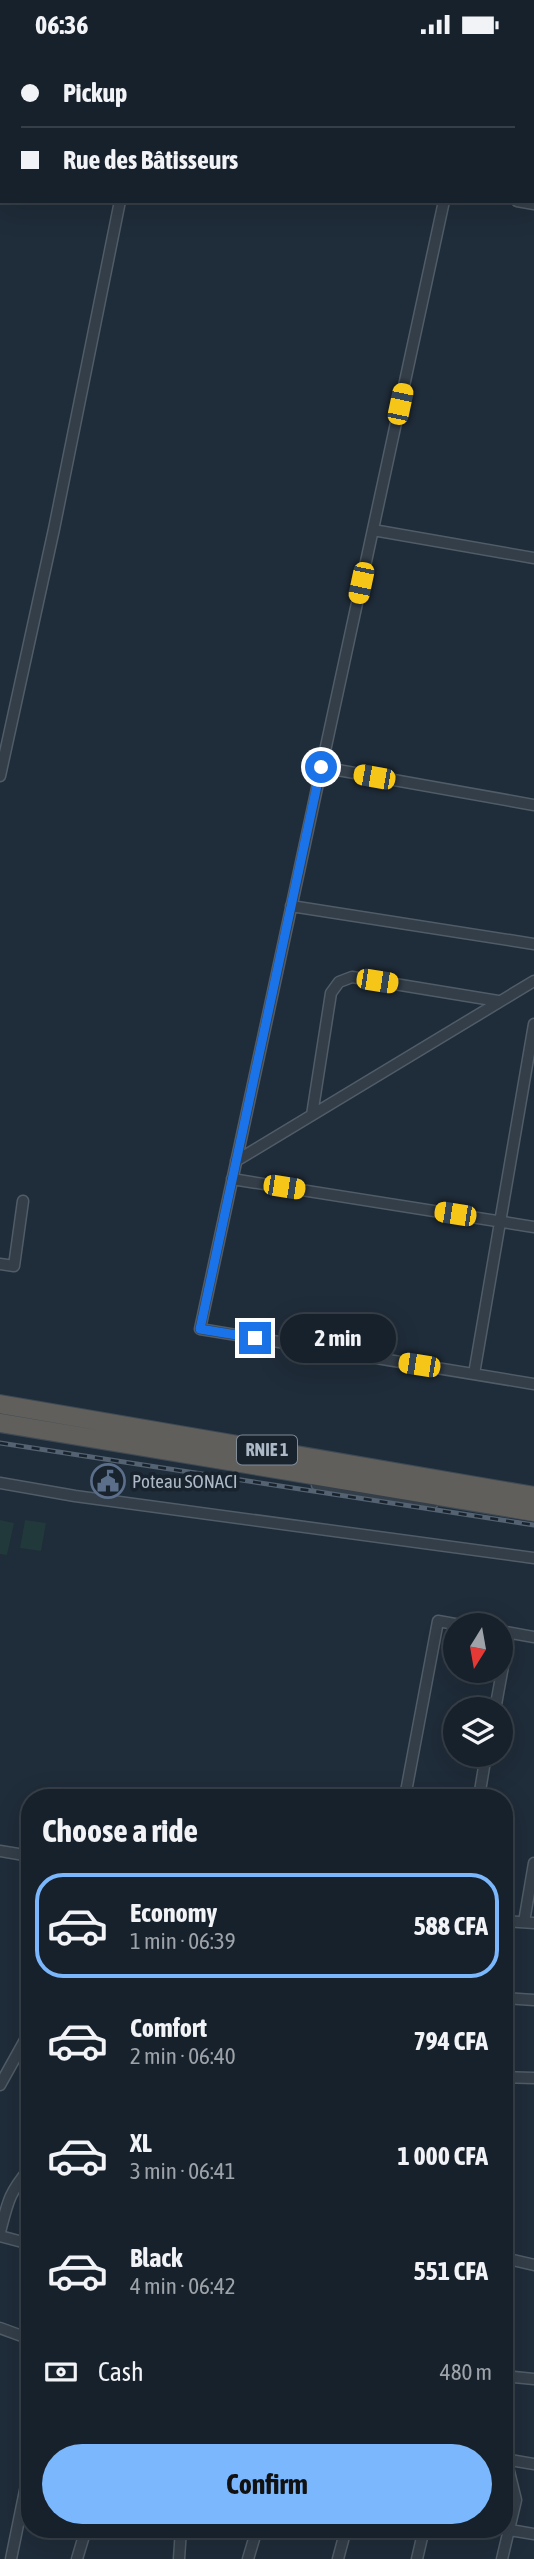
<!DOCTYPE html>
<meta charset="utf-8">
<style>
:root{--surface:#17212b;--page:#202933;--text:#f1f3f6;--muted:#9ea3a9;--line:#363e47;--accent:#7bb7fd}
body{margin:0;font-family:"Asap Condensed",sans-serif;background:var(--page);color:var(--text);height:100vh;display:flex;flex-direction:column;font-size:26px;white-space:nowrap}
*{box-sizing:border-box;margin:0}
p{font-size:23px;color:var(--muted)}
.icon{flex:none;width:38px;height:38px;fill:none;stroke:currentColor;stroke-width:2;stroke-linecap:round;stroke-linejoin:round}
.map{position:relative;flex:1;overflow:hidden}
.drawer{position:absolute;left:21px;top:1740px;width:492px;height:749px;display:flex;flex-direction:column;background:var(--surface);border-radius:28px;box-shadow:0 7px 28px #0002,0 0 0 2px var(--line)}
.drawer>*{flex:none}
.hud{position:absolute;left:0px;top:0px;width:536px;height:154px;box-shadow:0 7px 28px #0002,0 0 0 2px var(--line);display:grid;align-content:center;height:154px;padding:0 21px;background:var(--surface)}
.needle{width:46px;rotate:191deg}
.tools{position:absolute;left:443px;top:1564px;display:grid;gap:14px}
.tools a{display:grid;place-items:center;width:70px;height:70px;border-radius:50%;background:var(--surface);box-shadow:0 7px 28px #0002,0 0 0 2px var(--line);font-size:35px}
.end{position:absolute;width:32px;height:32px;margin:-16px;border:9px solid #1a73e8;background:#fff;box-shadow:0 0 0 4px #fff}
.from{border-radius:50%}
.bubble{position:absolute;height:49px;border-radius:24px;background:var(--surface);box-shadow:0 7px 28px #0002,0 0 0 2px var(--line);font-size:23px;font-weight:700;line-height:49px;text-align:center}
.car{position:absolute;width:21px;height:42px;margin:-21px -10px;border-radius:9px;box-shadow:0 0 5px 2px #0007;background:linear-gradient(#f5c518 24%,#345 0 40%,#f5c518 0 76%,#345 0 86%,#f5c518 0)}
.hud b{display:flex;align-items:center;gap:24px;height:66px;font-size:26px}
.hud b+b{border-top:2px solid var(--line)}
.hud i{width:18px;height:18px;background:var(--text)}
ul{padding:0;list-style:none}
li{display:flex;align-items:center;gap:21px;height:105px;margin:0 14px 10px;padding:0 7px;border:4px solid transparent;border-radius:28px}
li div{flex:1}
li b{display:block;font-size:26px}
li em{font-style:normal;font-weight:700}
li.on{border-color:var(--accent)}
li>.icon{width:63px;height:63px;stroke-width:1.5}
h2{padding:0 21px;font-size:32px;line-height:84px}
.pay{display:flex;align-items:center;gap:18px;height:77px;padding:0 21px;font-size:26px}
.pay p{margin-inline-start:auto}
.action{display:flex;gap:14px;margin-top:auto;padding:14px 21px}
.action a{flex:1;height:80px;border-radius:42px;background:var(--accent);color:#111;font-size:28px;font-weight:700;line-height:80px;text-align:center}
.status{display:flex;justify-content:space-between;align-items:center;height:49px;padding:0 35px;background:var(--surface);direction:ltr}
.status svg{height:19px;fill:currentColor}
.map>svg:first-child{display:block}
.green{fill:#21393a}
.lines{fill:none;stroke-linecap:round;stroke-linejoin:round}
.minor-casing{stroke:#505c67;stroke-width:13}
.trunk-casing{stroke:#3d4954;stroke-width:20}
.minor{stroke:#333e49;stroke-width:10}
.trunk{stroke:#605f5c;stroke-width:18}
.rail-casing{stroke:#546271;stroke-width:5}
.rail{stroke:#18232e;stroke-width:2.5;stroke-dasharray:8;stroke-linecap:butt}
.route{stroke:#1a73e8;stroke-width:9}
.labels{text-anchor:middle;stroke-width:7;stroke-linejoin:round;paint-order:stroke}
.shield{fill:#18232e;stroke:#808c98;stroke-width:2}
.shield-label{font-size:18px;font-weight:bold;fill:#adb9c6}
.poi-label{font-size:19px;fill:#adb9c6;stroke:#18232e;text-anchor:start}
</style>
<div class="status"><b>06:36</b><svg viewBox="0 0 49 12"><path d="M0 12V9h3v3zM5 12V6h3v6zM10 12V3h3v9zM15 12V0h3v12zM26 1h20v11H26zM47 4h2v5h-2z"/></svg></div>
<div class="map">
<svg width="534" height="2510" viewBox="0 0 534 2510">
<rect width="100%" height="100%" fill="#1f2c39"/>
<!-- green -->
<path class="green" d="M0,1471L14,1474L7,1506L0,1505Z
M25,1471L46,1474L41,1502L20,1499Z"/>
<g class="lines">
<!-- minor casing -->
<g class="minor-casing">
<path id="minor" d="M150,2V0
M476,2V0
M0,122H2
M444,152L200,1280L534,1335
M517,152L534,155
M373,481L534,509
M321,718L534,756
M0,727L54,480L120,152
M291,857L534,895
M312,1066L331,944L339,933L352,928L498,952
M236,1112L534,932
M232,1130L534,1178
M0,1215L14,1217L23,1152
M474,1325L534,975
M0,1434L75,1447L534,1509
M317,1436L432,1455
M500,1582L534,1588
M495,1661L509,1584
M405,1748L438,1572L466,1577
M479,1748L486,1706
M0,1802L30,1807
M504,1872L534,1874
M524,1873L534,1814
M504,1949L534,1951
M504,2028L534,2029
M0,2036L30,1982
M0,2183C8,2152 9,2144 30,2119
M0,2187L30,2195
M504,2209L534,2216
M0,2279L30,2290
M504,2327L534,2330
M504,2410L534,2415
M510,2481L534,2485
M11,2510L30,2417
M77,2510L86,2480
M179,2510L181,2480
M248,2510L257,2480
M338,2510L346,2480
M417,2510L424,2480
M502,2510L516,2451L506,2410L504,2378"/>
</g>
<!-- trunk casing -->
<g class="trunk-casing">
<path id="trunk" d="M0,1355L534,1447
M0,1374L534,1463"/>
</g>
<!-- minor -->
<use href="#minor" class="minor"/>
<!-- trunk -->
<use href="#trunk" class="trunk"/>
<!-- rail casing -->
<g class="rail-casing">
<path id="rail" d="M0,1394L534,1476"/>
</g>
<!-- rail -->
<use href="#rail" class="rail"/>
</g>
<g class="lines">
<!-- route -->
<path class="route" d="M255,1289L200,1280L321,718"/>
</g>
<!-- icons -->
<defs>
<g id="civic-ring" transform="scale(1.75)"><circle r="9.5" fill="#18232e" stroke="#5c6f8a" stroke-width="1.5"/><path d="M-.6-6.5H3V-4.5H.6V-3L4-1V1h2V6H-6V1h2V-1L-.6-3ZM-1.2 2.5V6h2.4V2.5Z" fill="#5c6f8a"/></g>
</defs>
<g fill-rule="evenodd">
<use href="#civic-ring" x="108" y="1432"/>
</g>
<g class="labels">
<!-- shield labels -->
<rect class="shield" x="237" y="1386.5" width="60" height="29" rx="5"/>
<g class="shield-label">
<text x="267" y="1407">RNIE 1</text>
</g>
<!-- poi labels -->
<g class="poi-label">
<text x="132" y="1439">Poteau SONACI</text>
</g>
</g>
</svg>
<div class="tools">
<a><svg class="needle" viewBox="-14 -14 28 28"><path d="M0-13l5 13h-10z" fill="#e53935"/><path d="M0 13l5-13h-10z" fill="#9ea3a9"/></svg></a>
<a><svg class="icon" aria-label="layers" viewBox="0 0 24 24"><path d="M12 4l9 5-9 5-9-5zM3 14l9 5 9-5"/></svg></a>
</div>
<i class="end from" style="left:321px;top:718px"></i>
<i class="end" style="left:255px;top:1289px"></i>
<div class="bubble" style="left:280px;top:1265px;width:116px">2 min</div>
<i class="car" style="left:400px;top:355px;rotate:12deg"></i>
<i class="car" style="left:361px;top:534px;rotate:192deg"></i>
<i class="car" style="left:374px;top:728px;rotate:280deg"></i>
<i class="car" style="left:377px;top:932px;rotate:99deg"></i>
<i class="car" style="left:284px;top:1138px;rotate:99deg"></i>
<i class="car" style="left:455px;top:1165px;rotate:279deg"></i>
<i class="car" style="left:419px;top:1316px;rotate:279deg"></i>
<div class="hud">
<b><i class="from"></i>Pickup</b>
<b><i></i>Rue des Bâtisseurs</b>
</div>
<section class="drawer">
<h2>Choose a ride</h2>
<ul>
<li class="on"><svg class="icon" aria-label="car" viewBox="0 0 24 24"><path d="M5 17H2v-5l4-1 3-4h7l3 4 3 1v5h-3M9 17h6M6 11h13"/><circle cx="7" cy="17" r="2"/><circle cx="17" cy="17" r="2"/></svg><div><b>Economy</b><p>1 min · 06:39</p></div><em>588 CFA</em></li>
<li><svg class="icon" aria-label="car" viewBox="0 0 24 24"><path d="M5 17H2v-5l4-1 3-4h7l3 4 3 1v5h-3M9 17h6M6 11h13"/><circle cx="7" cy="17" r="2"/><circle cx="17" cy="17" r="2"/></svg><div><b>Comfort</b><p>2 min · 06:40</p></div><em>794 CFA</em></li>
<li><svg class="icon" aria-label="car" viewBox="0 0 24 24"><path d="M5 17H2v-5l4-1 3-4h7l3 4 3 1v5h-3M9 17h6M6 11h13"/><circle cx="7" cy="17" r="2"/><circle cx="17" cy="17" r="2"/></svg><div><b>XL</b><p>3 min · 06:41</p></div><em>1 000 CFA</em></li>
<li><svg class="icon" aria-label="car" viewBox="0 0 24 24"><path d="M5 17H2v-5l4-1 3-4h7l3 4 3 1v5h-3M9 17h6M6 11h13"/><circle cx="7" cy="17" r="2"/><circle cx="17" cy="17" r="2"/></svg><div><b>Black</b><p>4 min · 06:42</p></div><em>551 CFA</em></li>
</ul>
<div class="pay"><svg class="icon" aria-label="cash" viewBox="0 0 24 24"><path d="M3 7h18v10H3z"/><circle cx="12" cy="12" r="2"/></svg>Cash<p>480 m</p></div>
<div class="action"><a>Confirm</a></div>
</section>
</div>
